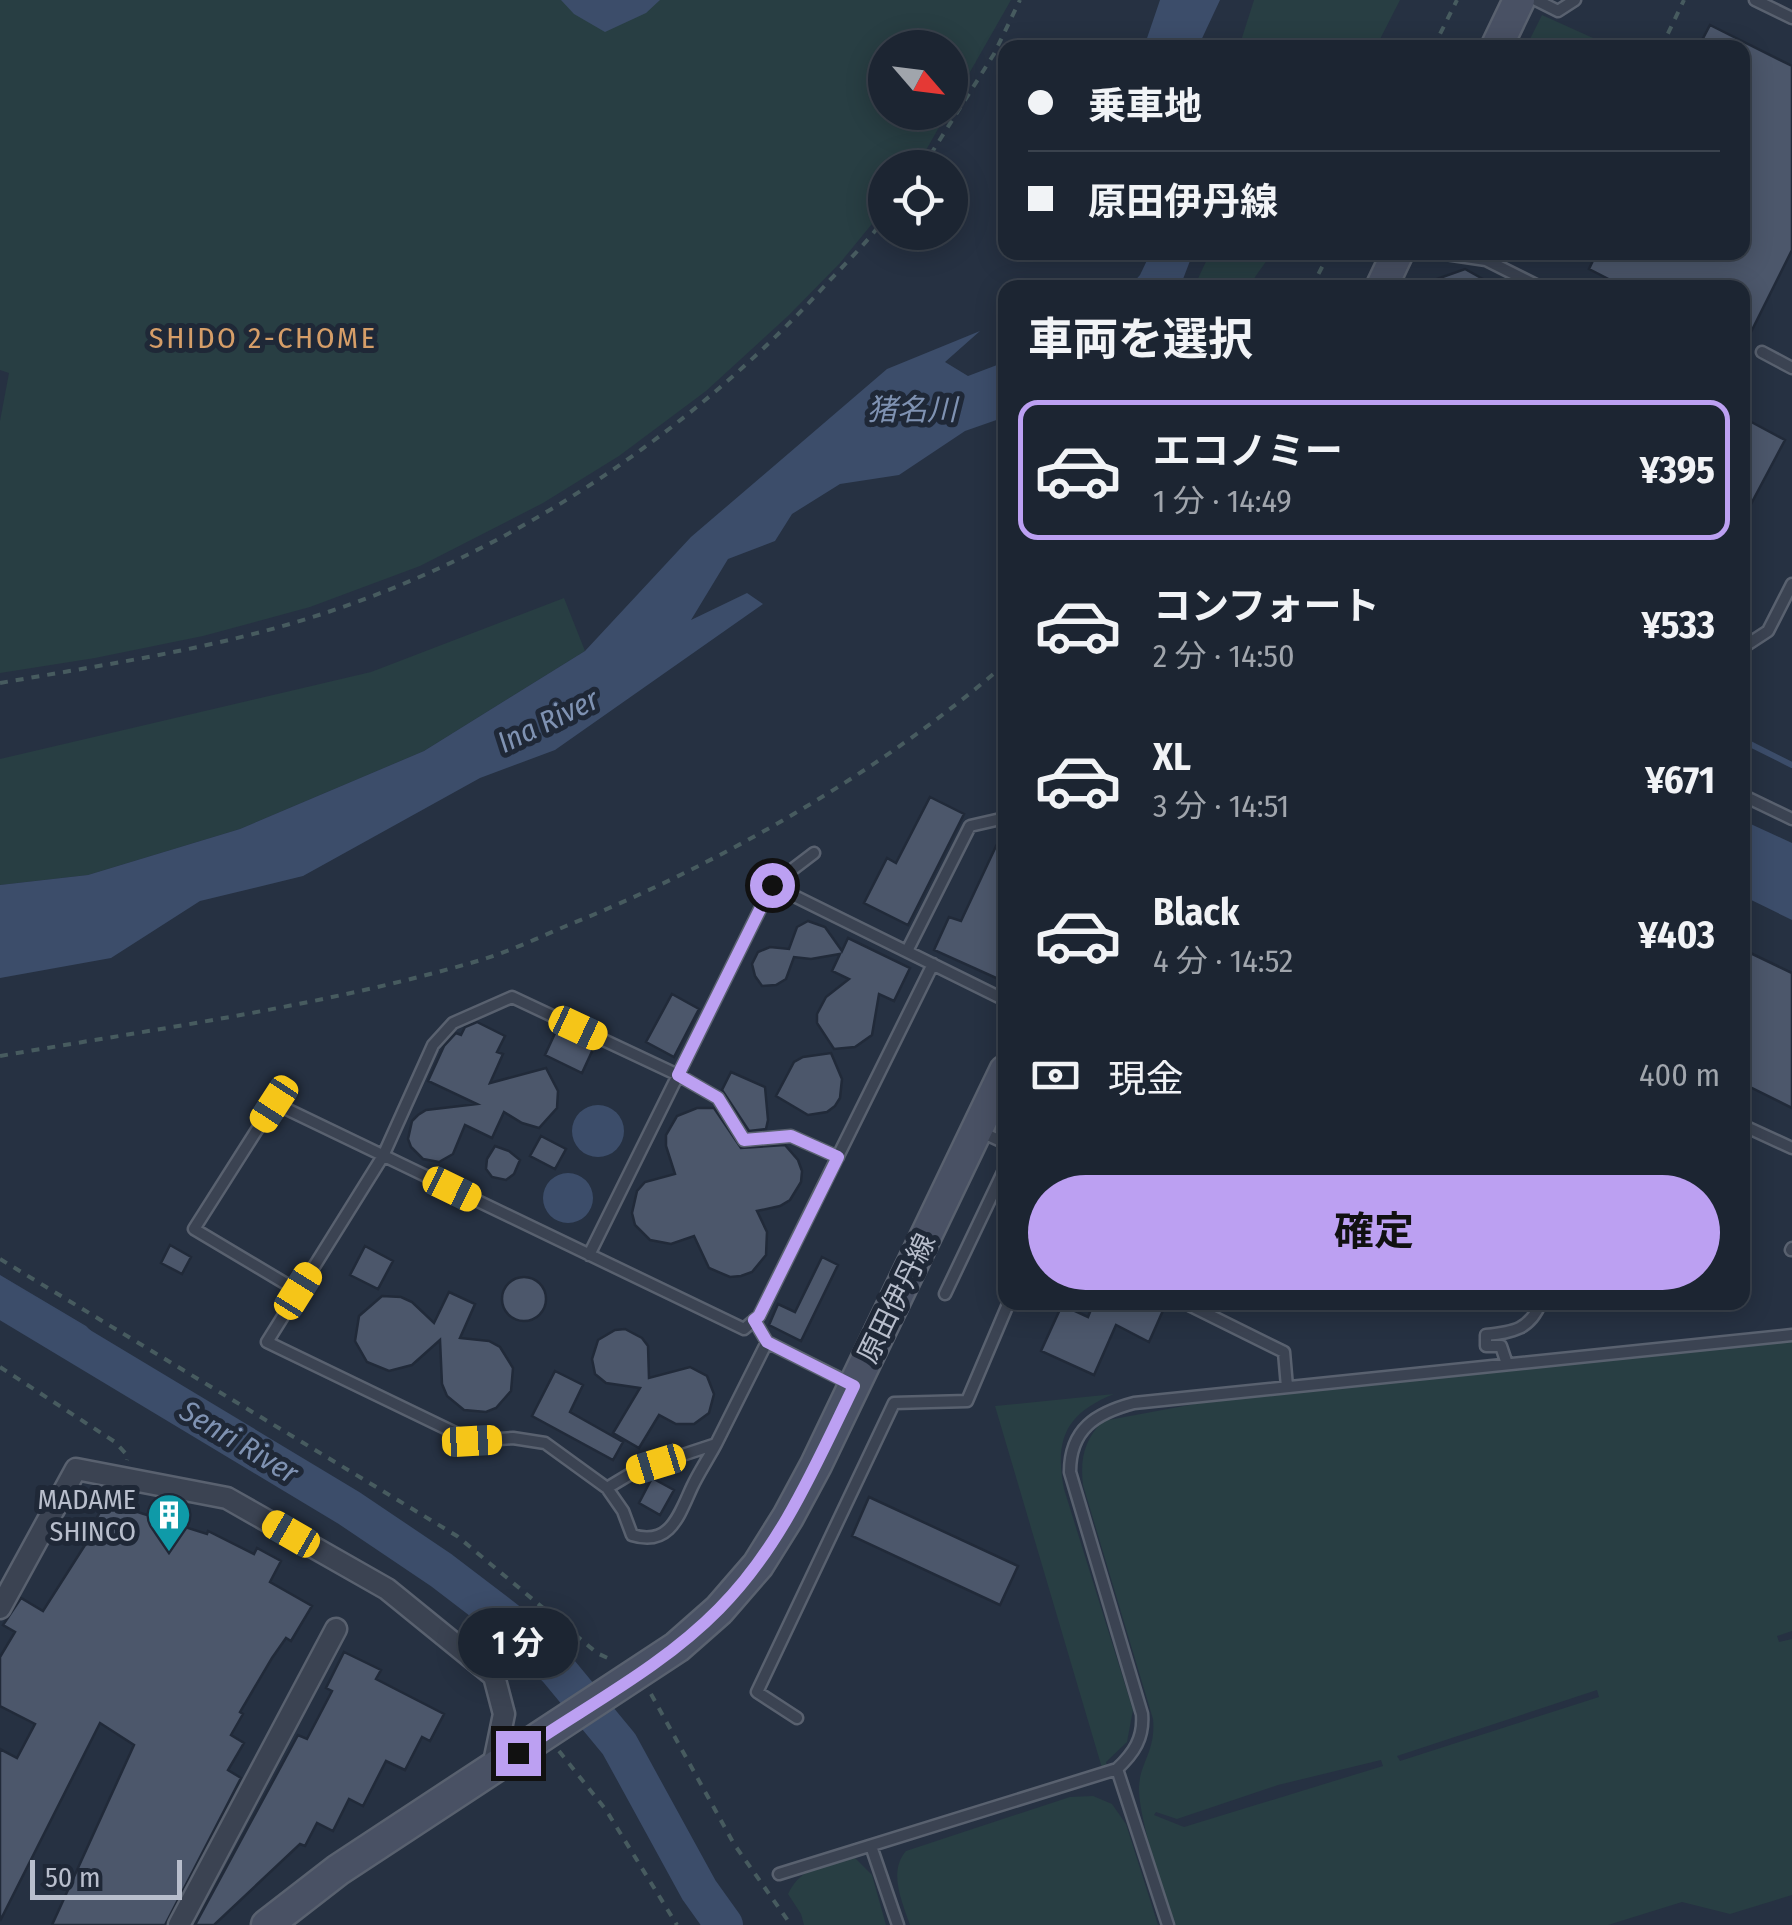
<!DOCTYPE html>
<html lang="ja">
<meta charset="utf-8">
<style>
:root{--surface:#1c2532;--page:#252d3a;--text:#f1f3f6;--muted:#a0a5ac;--line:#3a424d;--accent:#bca0f2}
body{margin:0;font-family:"Fira Sans Condensed","Noto Sans JP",sans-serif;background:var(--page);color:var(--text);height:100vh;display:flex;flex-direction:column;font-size:38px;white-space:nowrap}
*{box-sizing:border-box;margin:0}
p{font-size:32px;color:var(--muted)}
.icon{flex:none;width:55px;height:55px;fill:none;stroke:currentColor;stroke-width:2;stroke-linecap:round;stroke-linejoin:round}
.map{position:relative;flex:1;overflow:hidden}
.side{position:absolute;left:998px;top:280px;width:752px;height:1030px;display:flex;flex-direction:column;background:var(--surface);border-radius:20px;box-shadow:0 5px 25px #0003,0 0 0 2px var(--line)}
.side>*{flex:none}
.guide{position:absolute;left:998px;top:40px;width:752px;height:220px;border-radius:20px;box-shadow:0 5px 25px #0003,0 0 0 2px var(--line);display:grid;align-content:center;height:220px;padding:0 30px;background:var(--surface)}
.needle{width:65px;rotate:118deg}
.fabs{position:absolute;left:868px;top:30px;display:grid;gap:20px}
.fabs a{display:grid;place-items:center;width:100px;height:100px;border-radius:50%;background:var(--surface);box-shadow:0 5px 25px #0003,0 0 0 2px var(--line);font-size:50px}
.scale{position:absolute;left:30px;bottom:25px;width:152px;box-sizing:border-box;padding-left:10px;border:5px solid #b8becc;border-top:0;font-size:28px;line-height:35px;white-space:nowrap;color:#b8becc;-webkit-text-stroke:8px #1f2837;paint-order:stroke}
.end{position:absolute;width:45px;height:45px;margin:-22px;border:12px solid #bca0f2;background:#111;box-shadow:0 0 0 5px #111}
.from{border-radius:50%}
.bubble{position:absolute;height:70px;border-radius:35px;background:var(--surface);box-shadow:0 5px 25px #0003,0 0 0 2px var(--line);font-size:32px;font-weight:700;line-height:70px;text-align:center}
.car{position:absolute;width:30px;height:60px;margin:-30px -15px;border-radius:12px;box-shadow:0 0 8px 2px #0007;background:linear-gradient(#f5c518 24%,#345 0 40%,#f5c518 0 76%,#345 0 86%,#f5c518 0)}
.guide b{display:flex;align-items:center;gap:35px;height:95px;font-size:38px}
.guide b+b{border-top:2px solid var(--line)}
.guide i{width:25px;height:25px;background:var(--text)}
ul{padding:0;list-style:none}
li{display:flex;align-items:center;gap:30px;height:140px;margin:0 20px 15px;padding:0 10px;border:5px solid transparent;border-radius:20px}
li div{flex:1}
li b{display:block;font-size:38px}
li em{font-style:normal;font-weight:700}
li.selected{border-color:var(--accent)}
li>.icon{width:90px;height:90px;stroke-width:1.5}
h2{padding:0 30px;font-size:45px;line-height:120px}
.pay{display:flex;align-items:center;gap:25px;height:110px;padding:0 30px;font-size:38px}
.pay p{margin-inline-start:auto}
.button{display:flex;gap:20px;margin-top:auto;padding:20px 30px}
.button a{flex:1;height:115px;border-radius:60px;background:var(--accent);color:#111;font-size:40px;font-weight:700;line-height:115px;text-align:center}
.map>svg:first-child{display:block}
.green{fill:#283e43;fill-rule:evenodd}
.water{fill:#3c4d6a}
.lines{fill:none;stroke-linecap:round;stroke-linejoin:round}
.stream{stroke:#3c4d6a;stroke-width:6}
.river{stroke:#3c4d6a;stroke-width:38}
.building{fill:#4c576b;stroke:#212a39;stroke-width:2.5}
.lane-casing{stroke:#59616f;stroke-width:15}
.street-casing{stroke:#59616f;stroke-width:25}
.secondary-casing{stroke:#59616f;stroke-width:35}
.path{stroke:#475b5f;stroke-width:4;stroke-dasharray:8 8;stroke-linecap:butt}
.lane{stroke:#3b4352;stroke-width:10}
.street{stroke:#3b4352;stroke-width:20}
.secondary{stroke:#495164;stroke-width:30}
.route{stroke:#bca0f2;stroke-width:12}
.labels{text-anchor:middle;stroke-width:10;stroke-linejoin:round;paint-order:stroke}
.street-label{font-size:28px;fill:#b8becc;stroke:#1f2837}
.poi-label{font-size:28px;fill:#b8becc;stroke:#1f2837;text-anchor:end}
.neighbourhood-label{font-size:30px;letter-spacing:2.5px;fill:#d69e68;stroke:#1f2837}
.water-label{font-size:30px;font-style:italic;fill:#7f92b2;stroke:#1f2837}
</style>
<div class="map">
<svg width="1792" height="1925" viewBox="0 0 1792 1925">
<rect width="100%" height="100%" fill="#263142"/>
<!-- green -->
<path class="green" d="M0,0H1011L950,107V48H885V112L947,113L920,161L915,167L885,168V208L840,263L789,315L706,391L619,456L543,503L420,566L310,607L203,636L95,658L0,673V421L9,373L0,370Z
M1254,0H1400L1376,47H1239Z
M1542,15L1613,47H1526Z
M1210,253V252L1272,253L1248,287H1194Z
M564,598L585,651L424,751L240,829L88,875L0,885V759L371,672Z
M1792,1341V1631L1777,1636L1779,1642L1792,1639V1895L1730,1914L1682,1902L1608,1925H1175C1164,1893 1138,1818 1139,1787C1140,1762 1156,1751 1153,1719L1083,1485C1080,1459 1084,1440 1103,1421L1200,1403ZM1597,1690L1599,1697L1400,1761L1397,1756ZM1381,1760L1383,1766L1184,1827L1154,1815L1156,1812L1177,1819L1278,1785Z
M1114,1394C1067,1413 1054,1438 1064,1489L1133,1710L1127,1742L1106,1762L1107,1767L1102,1768L995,1406Z
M1093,1796L1112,1804L1126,1824L1158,1925H910C902,1901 888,1872 906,1851L1070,1797Z
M855,1858L872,1875L886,1925H804L801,1914L788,1894C802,1865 825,1865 855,1858Z"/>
<!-- water -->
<path class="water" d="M561,0H660L646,13L605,32L574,14Z
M1160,0H1220L1198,47H1144Z
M1151,252L1193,253L1180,287H1129L1140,275Z
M980,331L945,362L968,376L1005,362V417L965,431L899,475L840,484L792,514L775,541L728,559L691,620L747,593L763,604L555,750L480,778L303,876L200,901L111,958L0,978V885L88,875L240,829L424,751L585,651L691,537L887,369Z
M1742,820L1792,843V920L1743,896Z
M572 1131a26 26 0 1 1 52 0a26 26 0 1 1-52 0Z
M543 1198a25 25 0 1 1 50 0a25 25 0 1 1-50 0Z
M0,1275L86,1326L136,1376L0,1303Z"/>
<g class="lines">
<!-- stream -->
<path class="stream" d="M1742,740L1792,765"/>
<!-- river -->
<path class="river" d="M0,1298L349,1508L441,1570L509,1622L557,1669L619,1744L699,1890L724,1925"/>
</g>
<!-- building -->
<path class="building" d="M1710,25L1792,66V250L1742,350V288H1626L1589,269L1597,252H1742V48H1698Z
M1465,269L1499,288H1420V285Z
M1742,417L1785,440L1742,521Z
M930,797L964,814L908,925L864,903L887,858L896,863Z
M1005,827V982L934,950L949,917L961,921Z
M808,921L825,927L842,951L848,938L910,968L894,1001L879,994L872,1035L855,1047L834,1049L817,1023V1014L826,997L849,979L832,971L840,954L811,959L794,957L786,979L776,985L762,986L755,976L752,964L758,952L770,947L789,949L797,927Z
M1742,949L1792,973V1108L1742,1083Z
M672,994L699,1009L674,1057L646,1042Z
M477,1022L505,1036L497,1052L503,1054L490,1083L546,1068L558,1091L557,1108L539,1128L522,1123L504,1112L492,1138L465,1125L453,1154L439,1162L423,1159L411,1147L408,1139L412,1121L418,1115L426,1110L477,1104L428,1081L444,1046L456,1033L461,1035L465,1027Z
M557,1029L594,1047L582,1073L545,1055Z
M831,1053L842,1079L840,1098L835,1106L827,1112L808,1115L776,1096L794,1062L803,1057Z
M731,1072L765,1087L768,1120L766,1129L749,1131L722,1090Z
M697,1108H714L741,1148L785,1145L798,1160L802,1171L801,1182L790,1200L780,1206L757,1211L767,1232L766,1255L752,1272L741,1276L730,1277L709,1268L694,1236L671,1244L650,1240L635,1225L632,1213L637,1191L645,1182L675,1174L666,1146V1135L677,1116Z
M541,1136L566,1149L555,1169L530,1156Z
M495,1146L509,1151L520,1160L514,1174L506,1180L492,1177L486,1169L487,1159Z
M170,1245L191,1257L182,1274L161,1263Z
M365,1246L393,1261L378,1289L350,1275Z
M822,1257L838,1265L801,1341L769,1325L778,1304L795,1312Z
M502 1299a22 22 0 1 1 44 0a22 22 0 1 1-44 0Z
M449,1292L475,1304L460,1338L489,1341L500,1347L513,1368L511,1391L496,1408L486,1412L464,1410L447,1396L442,1384L440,1340L412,1365L389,1371L367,1362L355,1341L359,1316L382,1296L401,1297L412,1302L434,1323Z
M1094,1302H1157L1165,1306L1149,1342L1116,1325L1094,1375L1041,1351L1062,1305L1088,1317Z
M625,1329L642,1338L648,1346L649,1378L690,1367L707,1376L714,1394L709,1413L694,1424H676L659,1415L639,1448L613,1433L640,1388L606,1383L595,1374L592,1359L598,1340L615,1330Z
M555,1371L583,1385L570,1412L623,1442L613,1460L532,1416Z
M652,1478L674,1490L660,1515L639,1503Z
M869,1497L1018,1566L1000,1605L852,1536Z
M106,1502L207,1534L208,1531L254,1554L257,1548L281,1561L270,1582L312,1606L291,1641L286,1638L272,1658L240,1712L243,1714L231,1735L244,1743L228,1770L241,1778L165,1925H52L134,1745L100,1723L0,1921V1749L17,1758L35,1724L0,1706V1657L15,1632L3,1625L21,1598L43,1611L85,1545L82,1543Z
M344,1652L381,1670L376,1679L444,1714L430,1741L422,1737L405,1770L386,1761L363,1806L349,1799L333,1831L317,1823L305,1846L300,1844L214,1925H195L298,1735L307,1739L332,1691L326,1688Z"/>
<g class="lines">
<!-- lane casing -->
<g class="lane-casing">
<path id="lane" d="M1536,0L1558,11L1575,0
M1755,0L1792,18
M1432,252L1486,260L1542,288
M1762,352L1792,368
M1742,648L1768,631L1792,584
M1742,795L1792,819
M772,885L1005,1000
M907,951L970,826L1005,818
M1742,1125L1792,1148
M979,1131L1005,1143
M1791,1250L1792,1248
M589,1255L772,885L814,853
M298,1291L194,1229L274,1103L744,1329L759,1316L933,964
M945,1294L1005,1168
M1183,1302L1284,1352L1287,1387
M754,1320L767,1342L851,1384
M1507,1364L1501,1346H1486V1335C1513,1332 1530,1330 1541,1302
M716,1444C708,1459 699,1472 692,1487C679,1515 670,1547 632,1535L623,1511L607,1488L545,1443L513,1438L472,1441L267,1342L383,1156L433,1045L453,1023L512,997L678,1075L718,1098L744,1140L791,1136L838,1157
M607,1488L637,1470L716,1444L767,1342
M797,1718L757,1692L894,1403L967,1401L1009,1302
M1117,1769L1168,1925
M871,1846L898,1925
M779,1874L1117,1769C1134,1753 1144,1738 1142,1714L1070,1472C1070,1429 1096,1413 1134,1403L1792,1335"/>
</g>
<!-- street casing -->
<g class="street-casing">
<path id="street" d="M0,1608L76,1469L227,1498L387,1589L494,1676L504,1714L492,1772
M179,1925L336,1629"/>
</g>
<!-- secondary casing -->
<g class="secondary-casing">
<path id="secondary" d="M1496,48L1519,0
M1381,288L1398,252
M267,1925L338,1870L677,1647L719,1610L758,1565L788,1517L816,1465L1005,1071"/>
</g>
<!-- path -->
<path class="path" d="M1433,48L1457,0
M1661,48L1684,0
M922,168L994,54L1020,0
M1311,288L1330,252
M0,683C108,664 220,648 325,613C517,550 695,430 830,280C849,260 869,240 885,218
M0,1056C161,1028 324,1006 481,960C510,951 538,938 566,926C718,865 881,772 1005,664
M0,1259L457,1536L597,1653L612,1660
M0,1367L115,1442L128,1456L127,1460
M651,1694L734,1844L791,1925
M559,1751L606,1810L677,1925"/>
<!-- lane -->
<use href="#lane" class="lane"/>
<!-- street -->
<use href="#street" class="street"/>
<!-- secondary -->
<use href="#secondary" class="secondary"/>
</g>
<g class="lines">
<!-- route -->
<path class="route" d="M518,1753C586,1706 661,1668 719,1609C781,1547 816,1464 854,1386L767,1342L754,1320L759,1316L838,1157L791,1136L744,1140L718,1098L678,1075L772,885"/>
</g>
<!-- icons -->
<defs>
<g id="building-pin" transform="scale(2.25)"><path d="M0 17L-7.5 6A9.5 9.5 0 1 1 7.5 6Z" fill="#0f9aa8" stroke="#1f2837"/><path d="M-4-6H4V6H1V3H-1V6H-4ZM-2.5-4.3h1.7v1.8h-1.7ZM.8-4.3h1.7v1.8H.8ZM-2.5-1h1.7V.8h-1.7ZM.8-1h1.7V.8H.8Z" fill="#fff"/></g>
</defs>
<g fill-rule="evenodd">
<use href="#building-pin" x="169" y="1515"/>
</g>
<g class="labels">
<!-- street labels -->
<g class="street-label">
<text transform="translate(896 1298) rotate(-64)" y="10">原田伊丹線</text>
</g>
<!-- poi labels -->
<g class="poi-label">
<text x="136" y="1509">MADAME<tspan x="136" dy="32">SHINCO</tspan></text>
</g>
<!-- neighbourhood labels -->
<g class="neighbourhood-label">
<text x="263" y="348">SHIDO 2-CHOME</text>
</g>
<!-- water labels -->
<g class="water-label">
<text x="912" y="420">猪名川</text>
<text transform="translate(548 721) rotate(-26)" y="10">Ina River</text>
<text transform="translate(239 1442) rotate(31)" y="10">Senri River</text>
</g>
</g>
</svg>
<div class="fabs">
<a><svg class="needle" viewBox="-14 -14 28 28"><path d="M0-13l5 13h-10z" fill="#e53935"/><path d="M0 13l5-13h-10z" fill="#a0a5ac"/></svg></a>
<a><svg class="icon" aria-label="locate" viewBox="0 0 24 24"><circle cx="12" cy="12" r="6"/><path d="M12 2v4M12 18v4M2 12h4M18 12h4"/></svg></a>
</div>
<div class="scale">50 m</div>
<i class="end from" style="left:772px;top:885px"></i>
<i class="end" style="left:518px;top:1753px"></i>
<div class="bubble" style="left:458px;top:1608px;width:120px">1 分</div>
<i class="car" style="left:578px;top:1028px;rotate:115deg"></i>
<i class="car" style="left:274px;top:1104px;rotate:213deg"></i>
<i class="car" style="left:452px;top:1189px;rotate:116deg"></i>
<i class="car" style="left:298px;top:1291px;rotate:32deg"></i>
<i class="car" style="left:472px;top:1441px;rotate:87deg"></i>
<i class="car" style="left:656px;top:1464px;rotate:253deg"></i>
<i class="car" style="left:291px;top:1534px;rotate:300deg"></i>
<div class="guide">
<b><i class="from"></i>乗車地</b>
<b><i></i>原田伊丹線</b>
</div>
<section class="side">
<h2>車両を選択</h2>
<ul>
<li class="selected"><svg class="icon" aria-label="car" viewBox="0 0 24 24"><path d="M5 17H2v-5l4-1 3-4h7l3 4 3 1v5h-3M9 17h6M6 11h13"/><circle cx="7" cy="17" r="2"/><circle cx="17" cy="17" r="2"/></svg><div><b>エコノミー</b><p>1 分 · 14:49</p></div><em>¥395</em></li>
<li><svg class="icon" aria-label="car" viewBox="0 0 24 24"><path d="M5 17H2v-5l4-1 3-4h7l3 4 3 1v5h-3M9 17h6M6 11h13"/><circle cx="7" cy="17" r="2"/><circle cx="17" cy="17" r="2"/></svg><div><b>コンフォート</b><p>2 分 · 14:50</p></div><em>¥533</em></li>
<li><svg class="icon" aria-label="car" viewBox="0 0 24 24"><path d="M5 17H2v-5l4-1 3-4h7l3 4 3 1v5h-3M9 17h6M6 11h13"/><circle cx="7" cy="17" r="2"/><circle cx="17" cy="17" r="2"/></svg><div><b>XL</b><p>3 分 · 14:51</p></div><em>¥671</em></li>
<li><svg class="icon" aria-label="car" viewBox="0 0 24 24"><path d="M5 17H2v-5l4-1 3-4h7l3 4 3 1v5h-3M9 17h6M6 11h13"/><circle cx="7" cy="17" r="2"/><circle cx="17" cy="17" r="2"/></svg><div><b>Black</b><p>4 分 · 14:52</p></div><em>¥403</em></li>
</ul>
<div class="pay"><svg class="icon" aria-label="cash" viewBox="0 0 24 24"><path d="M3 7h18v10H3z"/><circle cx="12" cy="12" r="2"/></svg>現金<p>400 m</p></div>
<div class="button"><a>確定</a></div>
</section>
</div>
